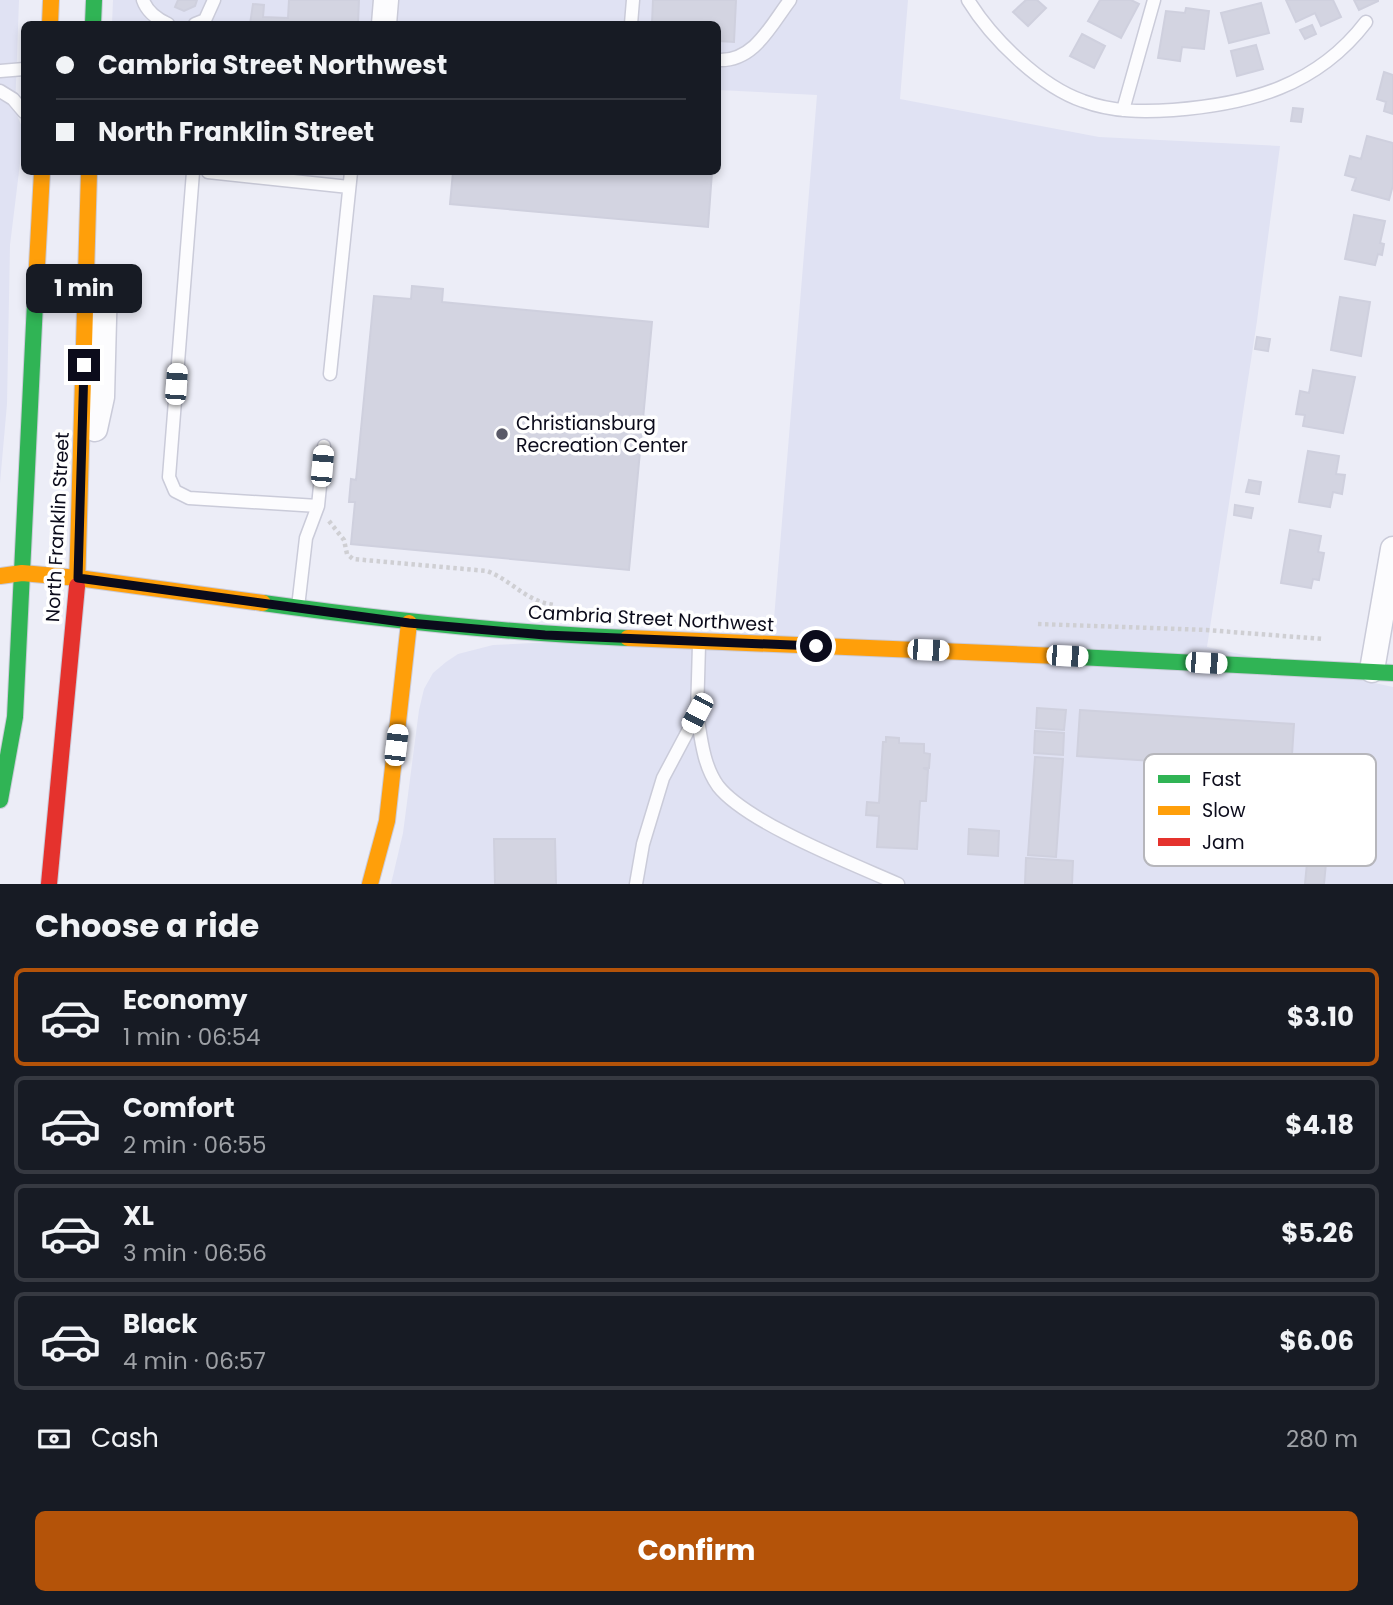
<!DOCTYPE html>
<meta charset="utf-8">
<style>
:root{--surface:#171b24;--page:#242831;--text:#f1f3f6;--muted:#9ea1a6;--line:#363941;--accent:#b45309}
body{margin:0;font-family:Poppins,sans-serif;background:var(--page);color:var(--text);height:100vh;display:flex;flex-direction:column;font-size:26px;white-space:nowrap}
*{box-sizing:border-box;margin:0}
p{font-size:23px;color:var(--muted)}
.icon{flex:none;width:38px;height:38px;fill:none;stroke:currentColor;stroke-width:2;stroke-linecap:round;stroke-linejoin:round}
.map{position:relative;height:884px;overflow:hidden}
.sheet{display:flex;flex-direction:column;background:var(--surface);flex:1}
.sheet>*{flex:none}
.hud{position:absolute;left:21px;top:21px;width:700px;height:154px;border-radius:10px;box-shadow:0 4px 10px #0003;display:grid;align-content:center;height:154px;padding:0 35px;background:var(--surface)}
.end{position:absolute;width:32px;height:32px;margin:-16px;border:9px solid #0b0b1b;background:#fff;box-shadow:0 0 0 4px #fff}
.from{border-radius:50%}
.bubble{position:absolute;height:49px;border-radius:10px;background:var(--surface);box-shadow:0 4px 10px #0003;font-size:23px;font-weight:700;line-height:49px;text-align:center}
.car{position:absolute;width:21px;height:42px;margin:-21px -10px;border-radius:9px;box-shadow:0 0 5px 2px #0007;background:linear-gradient(#fff 24%,#345 0 40%,#fff 0 76%,#345 0 86%,#fff 0)}
.hud b{display:flex;align-items:center;gap:24px;height:66px;font-size:26px}
.hud b+b{border-top:2px solid var(--line)}
.hud i{width:18px;height:18px;background:var(--text)}
ul{padding:0;list-style:none}
li{display:flex;align-items:center;gap:21px;height:98px;margin:0 14px 10px;padding:0 21px;border:4px solid var(--line);border-radius:10px}
li div{flex:1}
li b{display:block;font-size:26px}
li em{font-style:normal;font-weight:700}
li.on{border-color:var(--accent)}
li>.icon{width:63px;height:63px;stroke-width:1.5}
h2{padding:0 35px;font-size:32px;line-height:84px}
.pay{display:flex;align-items:center;gap:18px;height:77px;padding:0 35px;font-size:26px}
.pay p{margin-inline-start:auto}
.cta{display:flex;gap:14px;margin-top:auto;padding:14px 35px}
.cta a{flex:1;height:80px;border-radius:10px;background:var(--accent);color:#fff;font-size:28px;font-weight:700;line-height:80px;text-align:center}
.map>svg:first-child{display:block}
.built{fill:#e0e2f3}
.building{fill:#d3d4e1;stroke:#cfd0de;stroke-width:2}
.lines{fill:none;stroke-linecap:round;stroke-linejoin:round}
.lane-casing{stroke:#cacbd9;stroke-width:15}
.street-casing{stroke:#cacbd9;stroke-width:27}
.fast-casing{stroke:#cacbd9;stroke-width:18}
.slow-casing{stroke:#cacbd9;stroke-width:18}
.jam-casing{stroke:#cacbd9;stroke-width:18}
.path{stroke:#cfcfd3;stroke-width:4.5;stroke-dasharray:3.5 3.5;stroke-linecap:butt}
.lane{stroke:#fcfcfe;stroke-width:12}
.street{stroke:#fcfcfe;stroke-width:24}
.fast{stroke:#30b455;stroke-width:16}
.slow{stroke:#ff9f0a;stroke-width:16}
.jam{stroke:#e5322d;stroke-width:16}
.route{stroke:#0b0b1b;stroke-width:9}
.poi-dot{fill:#5a5a68;stroke:#fff;stroke-width:2.5}
.labels{text-anchor:middle;stroke-width:7;stroke-linejoin:round;paint-order:stroke}
.poi-label{font-size:19px;fill:#0b0b1b;stroke:#fff;text-anchor:start}
.street-label{font-size:19px;fill:#0b0b1b;stroke:#fff}
.key{fill:#fff;stroke:#b6b6bb;stroke-width:2}
.key-label{font-size:19px;fill:#0b0b1b}
</style>
<div class="map">
<svg width="1393" height="884" viewBox="0 0 1393 884">
<rect width="100%" height="100%" fill="#ecedf7"/>
<!-- built -->
<path class="built" d="M0,0H19L15,111L24,131L10,245L7,404L0,483Z
M113,0H908L900,99L1099,137L1280,146L1257,321L1207,647L1393,687V884H391L403,833L419,710L424,689L433,673L446,662L458,654L493,645L773,631L817,95L718,90V24H112Z"/>
<!-- building -->
<path class="building" d="M178,0H197L195,6L184,11L175,7Z
M289,0H359L358,23L357,24H250L253,4L264,5L263,17L288,18Z
M653,0H736L734,42L718,41V24H652Z
M1026,0H1037L1046,8L1028,26L1013,12Z
M1100,0H1131L1139,4L1121,38L1088,21Z
M1286,0H1333L1341,17L1321,26L1315,13L1296,22Z
M1354,0H1378V1L1359,10Z
M1261,3L1269,33L1229,43L1221,13Z
M1186,8L1209,11L1204,49L1182,47L1180,61L1158,58L1166,11L1185,13Z
M1312,25L1316,34L1305,39L1300,30Z
M1082,34L1105,46L1094,68L1070,56Z
M1256,45L1263,69L1237,76L1231,51Z
M1384,72L1393,75V114L1384,111L1386,102L1377,99Z
M1293,108L1303,109L1301,122L1291,121Z
M1367,136L1393,143V185L1389,200L1352,190L1356,178L1345,175L1350,156L1361,159Z
M453,172H712L708,227L450,204Z
M1354,215L1385,221L1380,243L1384,244L1382,255L1378,254L1375,265L1345,259Z
M412,286L443,289L442,302L652,322L629,570L351,544L355,502H349L351,479L356,480L374,296L411,299Z
M1340,297L1370,302L1361,356L1331,350Z
M1257,337L1270,339L1268,351L1255,349Z
M1313,370L1355,377L1343,433L1303,426L1305,415L1296,414L1300,391L1309,393Z
M1308,451L1339,456L1336,474L1345,475L1342,494L1333,492L1330,507L1299,502Z
M1249,480L1261,482L1259,494L1246,492Z
M1235,505L1253,508L1251,518L1234,515Z
M1290,530L1321,536L1318,552L1324,553L1319,580L1313,579L1311,588L1281,583Z
M1037,708L1066,710L1064,730L1036,728Z
M1080,710L1294,724L1291,770L1077,756Z
M1035,731L1064,733L1063,755L1034,753Z
M886,737L899,738V743L924,744V753L930,754L929,768H923L928,770L926,801H920L917,849L877,847L879,816L866,815L867,802L879,803L883,742H886Z
M1035,757L1063,759L1056,857L1028,855Z
M1314,789L1333,790L1324,884H1305Z
M969,829L999,831L998,856L968,854Z
M494,839H555L556,884H495Z
M1026,858L1073,861L1072,884H1025Z"/>
<g class="lines">
<!-- lane casing -->
<g class="lane-casing">
<path id="lane" d="M143,0C147,12 157,19 168,24
M968,0C992,39 1040,86 1083,101C1112,112 1143,112 1173,110C1250,104 1317,86 1366,22
M195,24L205,20L214,0
M631,24L633,0
M718,60C754,62 771,25 790,0
M0,71L24,69
M0,91L13,99L24,112
M1123,110L1154,0
M193,172L169,477L175,491L189,498L318,506
M208,172L349,187
M330,374L351,172
M298,607L306,538L318,506L324,446
M697,714C701,738 703,765 718,786C747,823 853,864 898,884
M636,884L643,844L663,778L697,714L699,645"/>
</g>
<!-- street casing -->
<g class="street-casing">
<path id="street" d="M384,24L386,0
M95,429L102,397L105,281
M1372,670L1393,549"/>
</g>
<!-- fast casing -->
<g class="fast-casing">
<path id="fast" d="M93,24L94,0
M263,603C385,620 505,633 628,638
M1058,656L1393,673
M0,800L15,717L35,303"/>
</g>
<!-- slow casing -->
<g class="slow-casing">
<path id="slow" d="M50,24L51,0
M35,303L42,172
M0,576L22,573L78,578L263,603
M77,586L89,172
M628,638L1058,656
M370,884L387,821L409,623"/>
</g>
<!-- jam casing -->
<g class="jam-casing">
<path id="jam" d="M49,884L77,586"/>
</g>
<!-- path -->
<path class="path" d="M329,521L344,540L347,554L353,559L487,571C513,581 525,601 554,605
M1038,624L1206,630L1323,639"/>
<!-- lane -->
<use href="#lane" class="lane"/>
<!-- street -->
<use href="#street" class="street"/>
<!-- fast -->
<use href="#fast" class="fast"/>
<!-- slow -->
<use href="#slow" class="slow"/>
<!-- jam -->
<use href="#jam" class="jam"/>
</g>
<g class="lines">
<!-- route -->
<path class="route" d="M84,365L78,578L409,623L545,635L816,646"/>
</g>
<!-- markers -->
<circle class="poi-dot" cx="502" cy="434" r="7"/>
<g class="labels">
<!-- poi labels -->
<g class="poi-label">
<text x="516" y="430">Christiansburg<tspan x="516" dy="22">Recreation Center</tspan></text>
</g>
<!-- street labels -->
<g class="street-label">
<text transform="translate(57 527) rotate(-87)" y="7">North Franklin Street</text>
<text transform="translate(651 618) rotate(3)" y="7">Cambria Street Northwest</text>
</g>
</g>
<!-- legend -->
<rect x="1144" y="754" width="232" height="112" rx="10" class="key"/>
<rect x="1158" y="775" width="32" height="8" fill="#30b455"/>
<rect x="1158" y="806" width="32" height="9" fill="#ff9f0a"/>
<rect x="1158" y="838" width="32" height="8" fill="#e5322d"/>
<g class="key-label">
<text x="1202" y="786">Fast</text>
<text x="1202" y="817">Slow</text>
<text x="1202" y="849">Jam</text>
</g>
</svg>
<i class="end from" style="left:816px;top:646px"></i>
<i class="end" style="left:84px;top:365px"></i>
<div class="bubble" style="left:26px;top:264px;width:116px">1 min</div>
<i class="car" style="left:176px;top:384px;rotate:4deg"></i>
<i class="car" style="left:322px;top:466px;rotate:5deg"></i>
<i class="car" style="left:928px;top:650px;rotate:92deg"></i>
<i class="car" style="left:1067px;top:656px;rotate:93deg"></i>
<i class="car" style="left:1206px;top:663px;rotate:93deg"></i>
<i class="car" style="left:697px;top:713px;rotate:208deg"></i>
<i class="car" style="left:396px;top:745px;rotate:7deg"></i>
<div class="hud">
<b><i class="from"></i>Cambria Street Northwest</b>
<b><i></i>North Franklin Street</b>
</div>
</div>
<section class="sheet">
<h2>Choose a ride</h2>
<ul>
<li class="on"><svg class="icon" aria-label="car" viewBox="0 0 24 24"><path d="M5 17H2v-5l4-1 3-4h7l3 4 3 1v5h-3M9 17h6M6 11h13"/><circle cx="7" cy="17" r="2"/><circle cx="17" cy="17" r="2"/></svg><div><b>Economy</b><p>1 min · 06:54</p></div><em>$3.10</em></li>
<li><svg class="icon" aria-label="car" viewBox="0 0 24 24"><path d="M5 17H2v-5l4-1 3-4h7l3 4 3 1v5h-3M9 17h6M6 11h13"/><circle cx="7" cy="17" r="2"/><circle cx="17" cy="17" r="2"/></svg><div><b>Comfort</b><p>2 min · 06:55</p></div><em>$4.18</em></li>
<li><svg class="icon" aria-label="car" viewBox="0 0 24 24"><path d="M5 17H2v-5l4-1 3-4h7l3 4 3 1v5h-3M9 17h6M6 11h13"/><circle cx="7" cy="17" r="2"/><circle cx="17" cy="17" r="2"/></svg><div><b>XL</b><p>3 min · 06:56</p></div><em>$5.26</em></li>
<li><svg class="icon" aria-label="car" viewBox="0 0 24 24"><path d="M5 17H2v-5l4-1 3-4h7l3 4 3 1v5h-3M9 17h6M6 11h13"/><circle cx="7" cy="17" r="2"/><circle cx="17" cy="17" r="2"/></svg><div><b>Black</b><p>4 min · 06:57</p></div><em>$6.06</em></li>
</ul>
<div class="pay"><svg class="icon" aria-label="cash" viewBox="0 0 24 24"><path d="M3 7h18v10H3z"/><circle cx="12" cy="12" r="2"/></svg>Cash<p>280 m</p></div>
<div class="cta"><a>Confirm</a></div>
</section>
